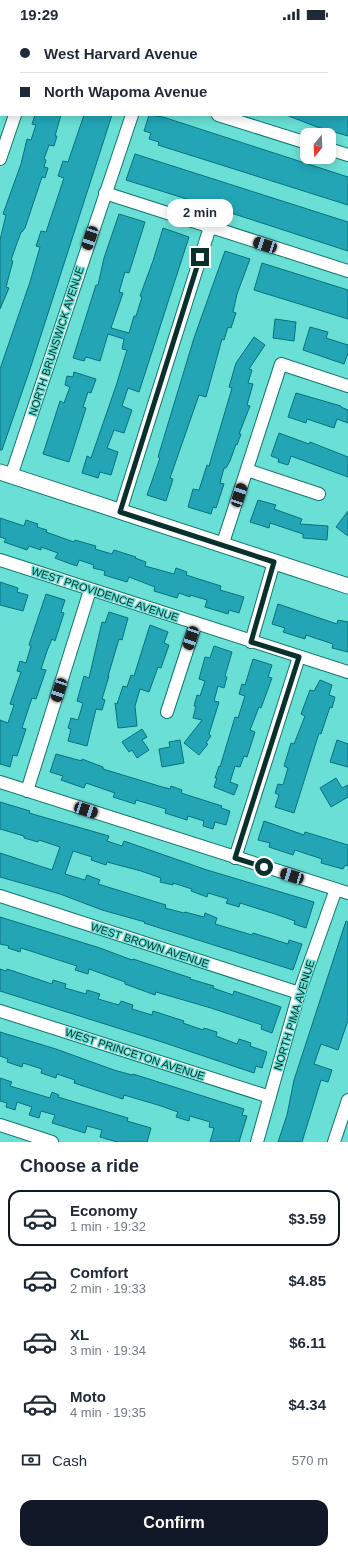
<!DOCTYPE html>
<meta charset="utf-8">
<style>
:root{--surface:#fff;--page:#f2f2f3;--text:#1f2937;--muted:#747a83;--line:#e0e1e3;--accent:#111827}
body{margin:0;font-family:Arial,sans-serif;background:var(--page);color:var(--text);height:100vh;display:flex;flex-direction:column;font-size:15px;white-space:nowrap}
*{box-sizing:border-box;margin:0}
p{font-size:13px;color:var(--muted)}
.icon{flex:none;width:22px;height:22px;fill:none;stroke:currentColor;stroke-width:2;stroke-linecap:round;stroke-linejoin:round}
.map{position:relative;height:1114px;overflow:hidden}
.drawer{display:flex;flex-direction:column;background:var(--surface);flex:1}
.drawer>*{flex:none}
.guide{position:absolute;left:0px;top:0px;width:348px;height:88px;box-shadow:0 2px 10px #0003;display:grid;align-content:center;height:88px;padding:0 20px;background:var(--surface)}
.needle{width:26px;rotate:198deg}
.tools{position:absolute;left:300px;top:100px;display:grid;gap:8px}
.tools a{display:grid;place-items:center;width:36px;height:36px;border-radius:8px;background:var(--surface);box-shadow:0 2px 10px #0003;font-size:20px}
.end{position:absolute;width:18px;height:18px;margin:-9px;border:5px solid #09302d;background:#fff;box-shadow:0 0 0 2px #fff}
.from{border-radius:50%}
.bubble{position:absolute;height:28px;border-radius:12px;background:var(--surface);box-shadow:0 2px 10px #0003;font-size:13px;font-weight:600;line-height:28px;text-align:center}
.car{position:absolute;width:12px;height:24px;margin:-12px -6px;border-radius:5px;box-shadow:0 0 3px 1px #0007;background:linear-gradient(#222 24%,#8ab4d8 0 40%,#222 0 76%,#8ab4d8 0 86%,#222 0)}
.guide b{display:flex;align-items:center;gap:14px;height:38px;font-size:15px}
.guide b+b{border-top:1px solid var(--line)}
.guide i{width:10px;height:10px;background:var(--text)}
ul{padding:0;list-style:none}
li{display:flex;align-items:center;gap:12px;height:56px;margin:0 8px 6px;padding:0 12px;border:2px solid transparent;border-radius:12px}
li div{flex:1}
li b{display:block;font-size:15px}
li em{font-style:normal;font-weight:600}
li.active{border-color:var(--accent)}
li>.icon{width:36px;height:36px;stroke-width:1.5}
h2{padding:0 20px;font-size:18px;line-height:48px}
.pay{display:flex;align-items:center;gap:10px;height:44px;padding:0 20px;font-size:15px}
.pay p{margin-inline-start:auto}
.button{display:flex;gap:8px;margin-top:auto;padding:8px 20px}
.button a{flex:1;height:46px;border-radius:12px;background:var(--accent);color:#fff;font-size:16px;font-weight:600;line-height:46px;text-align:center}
.status{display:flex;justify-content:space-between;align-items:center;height:28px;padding:0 20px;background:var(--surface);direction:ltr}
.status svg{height:11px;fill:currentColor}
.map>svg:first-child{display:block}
.building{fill:#23a5b6;stroke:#07727f}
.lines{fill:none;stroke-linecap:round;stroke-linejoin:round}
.minor-casing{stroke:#0f7670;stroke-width:14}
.major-casing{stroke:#0f7670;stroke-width:17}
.minor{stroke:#fff;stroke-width:12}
.major{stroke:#fff;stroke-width:15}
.route{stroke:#09302d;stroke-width:5}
.labels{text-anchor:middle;stroke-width:3;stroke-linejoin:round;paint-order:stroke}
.street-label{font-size:11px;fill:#09302d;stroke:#6adfd5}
</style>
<div class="status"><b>19:29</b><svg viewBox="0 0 49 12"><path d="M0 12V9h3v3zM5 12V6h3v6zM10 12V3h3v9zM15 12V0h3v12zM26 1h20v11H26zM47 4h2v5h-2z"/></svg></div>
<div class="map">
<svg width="348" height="1114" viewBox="0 0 348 1114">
<rect width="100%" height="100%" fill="#6adfd5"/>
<!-- building -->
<path class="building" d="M35,87H61L55,108H57L54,118L49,117L44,131L46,132L44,139L48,140L45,150L42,149L25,200L22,204H21L11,232L13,233L6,259L9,260L0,281V212L6,187L3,186L21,136L27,111L31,112L36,97L32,96Z
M84,87H112L30,341L2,422H0V341L30,254L40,219L36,218L41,203L46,204L64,150L58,148L63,133L68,134Z
M149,87L163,89L348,149V177L158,117L159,114L149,111L151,105L144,103Z
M286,87H348V108L317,99Z
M135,126L348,194V223L228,184L224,195L222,182L126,152Z
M119,186L145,194L129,245L125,244L119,264L123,265L111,300L129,305L134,288H136L142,269L140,268L153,233L163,200L189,209L139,364L128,360L122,378L132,382L124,405L114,402L107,420L118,424L111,447L100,444L98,450L82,445L87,428L91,430L116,358L127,322L122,321L124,311L108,306L100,333L86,329L84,333L73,330L96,257H98L104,230Z
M225,223L250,231L237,266L233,284L236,285L231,300L228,299L224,312L222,311L206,369L199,367L170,450L173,451L166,473L147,467L160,430L158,429L194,310Z
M262,235L348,262V291L254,262Z
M275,291L296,294L294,313L273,310Z
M310,299L328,304L326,310L348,317V325L344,336L303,322Z
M254,309L265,317L249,341L252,342L248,355L253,356L247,377L250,378L239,406H241L237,417L236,416L230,433L226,440H224L220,455L224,456L216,480L213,479L211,486L188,479L193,461L199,462L207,437L209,438L232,360L229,359L236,335Z
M74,344L96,351L91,365L88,364L83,379L86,380L69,434L43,426L60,373L64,375L70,359L65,357L67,348L73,349Z
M296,365L341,378V379L348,382V395L337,391L334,400L307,391L306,395L288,389Z
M279,405L309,416L310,414L348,429V449L291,428L288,437L278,434L279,431L271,428Z
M258,472L276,477L274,481L302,491L300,496L328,498L327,512L303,510V506L270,495L269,500L250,494Z
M348,483V508L336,499Z
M0,490L24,498L26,492L38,496L37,499L47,502L46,504L74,514L75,512L96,518L95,521L112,526L114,522L136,529L135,530L146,534L145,538L174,546L176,540L187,544L186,547L221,558L220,562L244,569L239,585L229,582L228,586L205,579L207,572L190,567V569L179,565L177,570L154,563L155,559L129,549L127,554L117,551L104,547L105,543L93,540L94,537L79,532L77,538L68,535L55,530L58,525L41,519V522L29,518L27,522L4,514L6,511L0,509Z
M0,554L18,560L17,564L28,567L23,583L0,577Z
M46,566L65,572L61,584L64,585L55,613L52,611L47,623L41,641L46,642L36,671L32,670L22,700L26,701L17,728L13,727L10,739L0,736V692L8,695L14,677L10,676L21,644L17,643L20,633L26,635L31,618L29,617Z
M278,576L337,596L338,592L348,594V624L332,620L333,616L306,607L305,611L283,604L285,600L272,596Z
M109,584L128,590L122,612L119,611L108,648H109L102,671L105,672L102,682L96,681L87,718L68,713L71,701L68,700L71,690L78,692L83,675L77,673L84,648L89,650L102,594L105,595Z
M150,597L168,604L164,615L169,617L161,640L158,639L149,664L140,661L135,678L137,698L118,700L115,675L117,676L123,658L127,659L131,647L134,648Z
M214,618L232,624L225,648L227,649L224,660L218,658L214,673L219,674L209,706L211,708L206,715L208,716L199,727L184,715L202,692L193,690L196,678H194L197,667L200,668L205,653L199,651L205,629L210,630Z
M253,631L272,637L268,649L272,650L261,680L259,679L250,702L255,704L247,729L244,728L240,739L235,738L230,754L238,757L234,767L214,759L217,750H215L219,738L220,739L235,689L238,690L245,668L239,666L242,656L245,657Z
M320,652L332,657L329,667L335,669L332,680L330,679L321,706L319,705L294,785L275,779L279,767L275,765L278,756L283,757L288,740L284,738L291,715L294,716L305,688L301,686L310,662L314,663Z
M142,701L147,709L142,712L149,722L137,730L132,722L129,724L122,714Z
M180,712L184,735L162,739L159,721L170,719L169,714Z
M337,712L348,716V739L330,734Z
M56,726L82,733V731L103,739V741L159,758L170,761L171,758L182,762L181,765L222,778L221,780L230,783L226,797L215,794L213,801L203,798L204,793L188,788L187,792L165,785L166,781L136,772L135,776L113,769L115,765L86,755L84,760L61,752L63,748L50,744Z
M336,750L342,760L348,757V769L331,779L320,760Z
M0,774L30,783L29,785L109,808L107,813L122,818L124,813L207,842L314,874L306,900L294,896L295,893L275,886L240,875L239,879L226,875L228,871L208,865L207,869L191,863L192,861L173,855V857L160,854L161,850L141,843L107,834L106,837L91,832L92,829L73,823L65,846L85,852L87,847L100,852L98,856L166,877L165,880L184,885L185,884L204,889L205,885L217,890L215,896L252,907L253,905L288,916L289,912L302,916L293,942L144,895L145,894L102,882L60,866L0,849V825L52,842L60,819L39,812L38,814L24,810V808L0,801Z
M264,793L304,807L305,804L348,817V838L345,837L343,841L321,835L322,831L295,822L293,827L269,819L270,815L258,812Z
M0,889L100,920L132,932L133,931L191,950L190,951L214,958L213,960L233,967L234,963L281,979L272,1005L261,1001L262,997L211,980L156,964L155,967L125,956V954L89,941L88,946L75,942L77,938L21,920L20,924L8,920L9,918L0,916Z
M346,893L348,894V992L338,1022L321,1016L314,1036L332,1042L328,1054L321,1052L302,1114H278L287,1087L294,1052Z
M0,941L6,943L7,941L52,956L53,952L66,956L65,960L86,966L87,962L100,966L98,971L119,977L121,973L133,977L132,981L152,987L153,983L184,993L183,995L203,1002L204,1000L217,1004L216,1008L237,1016L239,1011L251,1015L250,1018L267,1024L262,1040L256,1038L254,1045L162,1014L0,963Z
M0,1004L56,1021L114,1042L132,1047L133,1046L244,1081L242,1087L247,1088L239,1114H210L214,1100L209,1099L210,1094L190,1088L189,1093L176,1089L178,1084L158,1077L124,1067L123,1071L74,1055L75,1052L57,1046L56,1050L41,1045L42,1041L23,1035L22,1039L7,1034L8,1031L0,1028Z
M0,1050L12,1054L10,1058L50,1070L52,1064L59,1067L58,1069L128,1090L127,1093L151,1100L147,1114H117L100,1109L102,1102L87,1098L85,1105L62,1098L52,1095L55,1087L41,1083L39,1090L29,1087L32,1079L17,1074L15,1082L6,1079L7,1075L0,1073Z"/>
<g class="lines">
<!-- minor casing -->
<g class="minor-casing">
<path id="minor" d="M304,0L307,1
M44,1V0
M160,1V0
M347,14H348
M218,87L307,115
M329,121L348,127
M0,131L15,87
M105,165L348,243
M247,442L319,466
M11,448L132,87
M120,484L210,199
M222,518L281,336L348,358
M0,532L348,644
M251,614L274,534
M167,684L196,595
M0,754L348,865
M27,763L90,562
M235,830L299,629
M0,868L299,965
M0,983L270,1069
M0,1097L52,1114
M257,1114L299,965L336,861
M334,1114L348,1072"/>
</g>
<!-- major casing -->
<g class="major-casing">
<path id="major" d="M0,444L348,558"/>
</g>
<!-- minor -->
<use href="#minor" class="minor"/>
<!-- major -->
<use href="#major" class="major"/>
</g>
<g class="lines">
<!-- route -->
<path class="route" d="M200,229L120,484L274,534L251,614L299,629L235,830L264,839"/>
</g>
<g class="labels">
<!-- street labels -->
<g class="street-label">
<text transform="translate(56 313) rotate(-72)" y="4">NORTH BRUNSWICK AVENUE</text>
<text transform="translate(105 566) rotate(18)" y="4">WEST PROVIDENCE AVENUE</text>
<text transform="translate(150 917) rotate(18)" y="4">WEST BROWN AVENUE</text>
<text transform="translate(294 987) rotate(-73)" y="4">NORTH PIMA AVENUE</text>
<text transform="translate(135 1026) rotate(18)" y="4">WEST PRINCETON AVENUE</text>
</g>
</g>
</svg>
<div class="tools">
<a><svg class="needle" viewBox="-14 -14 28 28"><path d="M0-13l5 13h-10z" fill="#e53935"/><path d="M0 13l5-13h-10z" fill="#747a83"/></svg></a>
</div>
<i class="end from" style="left:264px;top:839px"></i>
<i class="end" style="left:200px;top:229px"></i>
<div class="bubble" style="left:167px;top:171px;width:66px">2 min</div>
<i class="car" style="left:90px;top:210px;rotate:199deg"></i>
<i class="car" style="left:265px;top:217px;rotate:288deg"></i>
<i class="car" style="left:239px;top:467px;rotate:18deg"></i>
<i class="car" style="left:191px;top:610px;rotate:198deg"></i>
<i class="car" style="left:59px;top:662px;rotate:198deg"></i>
<i class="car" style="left:86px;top:782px;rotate:108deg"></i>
<i class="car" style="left:292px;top:848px;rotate:287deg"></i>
<div class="guide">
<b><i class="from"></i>West Harvard Avenue</b>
<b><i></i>North Wapoma Avenue</b>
</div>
</div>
<section class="drawer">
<h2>Choose a ride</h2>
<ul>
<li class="active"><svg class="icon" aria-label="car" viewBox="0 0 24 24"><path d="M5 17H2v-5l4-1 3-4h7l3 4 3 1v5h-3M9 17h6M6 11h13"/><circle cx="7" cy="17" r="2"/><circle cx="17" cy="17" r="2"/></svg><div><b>Economy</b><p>1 min · 19:32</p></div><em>$3.59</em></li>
<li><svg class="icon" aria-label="car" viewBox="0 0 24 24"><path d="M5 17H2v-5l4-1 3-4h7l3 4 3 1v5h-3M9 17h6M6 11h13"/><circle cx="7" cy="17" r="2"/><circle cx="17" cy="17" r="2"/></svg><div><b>Comfort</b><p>2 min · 19:33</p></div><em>$4.85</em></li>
<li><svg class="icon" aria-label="car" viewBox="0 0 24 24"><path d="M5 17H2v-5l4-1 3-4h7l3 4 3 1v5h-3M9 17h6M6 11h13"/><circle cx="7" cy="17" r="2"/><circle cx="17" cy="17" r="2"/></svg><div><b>XL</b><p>3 min · 19:34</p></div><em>$6.11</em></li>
<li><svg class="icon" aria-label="car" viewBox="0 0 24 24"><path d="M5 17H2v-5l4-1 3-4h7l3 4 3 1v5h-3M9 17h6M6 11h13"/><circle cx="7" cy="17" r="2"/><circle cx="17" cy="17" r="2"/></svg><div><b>Moto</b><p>4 min · 19:35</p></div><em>$4.34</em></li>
</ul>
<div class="pay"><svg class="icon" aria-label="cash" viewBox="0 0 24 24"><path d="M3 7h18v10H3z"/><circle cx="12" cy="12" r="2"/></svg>Cash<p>570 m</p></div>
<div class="button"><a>Confirm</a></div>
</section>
